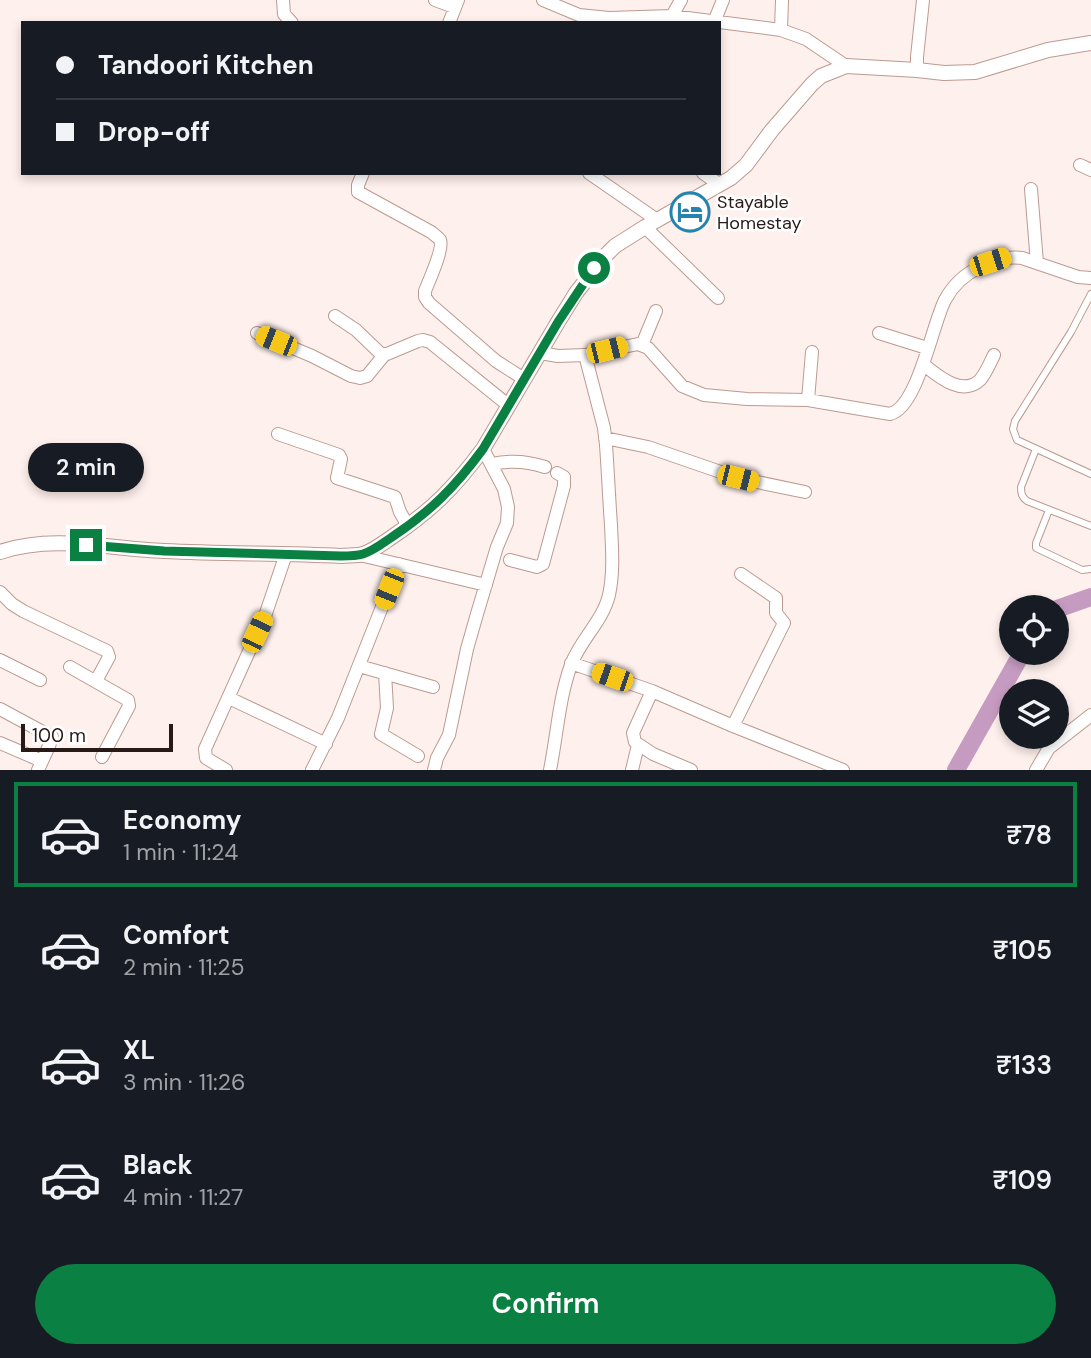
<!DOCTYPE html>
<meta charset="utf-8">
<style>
:root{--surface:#171b24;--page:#242831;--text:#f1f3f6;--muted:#9ea1a6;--line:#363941;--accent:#0b8043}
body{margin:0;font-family:"DM Sans",sans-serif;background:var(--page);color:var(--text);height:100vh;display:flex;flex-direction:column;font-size:26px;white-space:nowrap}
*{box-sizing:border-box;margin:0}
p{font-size:23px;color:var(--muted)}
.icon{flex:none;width:38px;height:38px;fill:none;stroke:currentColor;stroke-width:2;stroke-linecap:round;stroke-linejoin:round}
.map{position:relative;height:770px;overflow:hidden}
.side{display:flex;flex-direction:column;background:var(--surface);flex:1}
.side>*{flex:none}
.hud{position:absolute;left:21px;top:21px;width:700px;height:154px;border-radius:0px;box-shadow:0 4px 10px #0003;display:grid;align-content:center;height:154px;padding:0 35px;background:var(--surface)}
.tools{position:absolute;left:999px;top:595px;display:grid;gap:14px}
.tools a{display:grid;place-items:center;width:70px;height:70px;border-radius:50%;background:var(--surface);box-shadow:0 4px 10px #0003;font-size:35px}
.scale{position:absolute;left:21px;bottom:18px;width:152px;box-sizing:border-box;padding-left:7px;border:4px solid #271a17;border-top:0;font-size:19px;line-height:24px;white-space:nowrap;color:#271a17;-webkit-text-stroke:5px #fff;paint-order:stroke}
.end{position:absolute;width:32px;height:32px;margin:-16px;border:9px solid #0b8043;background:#fff;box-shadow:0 0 0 4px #fff}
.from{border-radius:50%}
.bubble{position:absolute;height:49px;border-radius:24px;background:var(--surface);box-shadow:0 4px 10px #0003;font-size:23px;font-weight:600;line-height:49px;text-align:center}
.car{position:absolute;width:21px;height:42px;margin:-21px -10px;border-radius:9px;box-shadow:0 0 5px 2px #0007;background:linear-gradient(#f5c518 24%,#345 0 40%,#f5c518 0 76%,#345 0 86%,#f5c518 0)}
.hud b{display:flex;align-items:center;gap:24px;height:66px;font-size:26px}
.hud b+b{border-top:2px solid var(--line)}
.hud i{width:18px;height:18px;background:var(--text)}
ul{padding:12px 0 0;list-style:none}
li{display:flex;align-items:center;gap:21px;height:105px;margin:0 14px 10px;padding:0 21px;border:4px solid transparent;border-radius:0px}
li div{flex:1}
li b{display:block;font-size:26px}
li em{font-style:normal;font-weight:600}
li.current{border-color:var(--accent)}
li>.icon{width:63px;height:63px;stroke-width:1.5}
.button{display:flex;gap:14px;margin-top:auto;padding:14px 35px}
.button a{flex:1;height:80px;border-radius:42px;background:var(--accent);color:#fff;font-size:28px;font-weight:600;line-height:80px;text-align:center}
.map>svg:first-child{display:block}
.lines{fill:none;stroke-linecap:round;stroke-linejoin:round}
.river{stroke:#c69bc1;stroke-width:18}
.service-casing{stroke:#bc9a91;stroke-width:8}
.minor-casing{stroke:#bc9a91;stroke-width:14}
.tertiary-casing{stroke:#bc9a91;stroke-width:16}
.service{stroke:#fff;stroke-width:6}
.minor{stroke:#fff;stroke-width:12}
.tertiary{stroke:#fff;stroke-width:14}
.route{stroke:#0b8043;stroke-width:9}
.labels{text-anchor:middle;stroke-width:5;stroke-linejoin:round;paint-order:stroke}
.poi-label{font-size:18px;fill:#271a17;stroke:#fff;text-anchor:start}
</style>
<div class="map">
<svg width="1091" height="770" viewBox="0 0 1091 770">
<rect width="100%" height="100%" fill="#fef0ec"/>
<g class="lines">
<!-- river -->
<path class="river" d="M1057,609L1091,597
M956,770L1022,653"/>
<!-- service casing -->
<g class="service-casing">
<path id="service" d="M1091,294L1071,332L1015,421L1013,429L1017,440L1091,474
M1036,449L1021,487C1021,494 1022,497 1027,501L1091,526
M1049,510L1036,543V548L1082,570L1091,569"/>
</g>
<!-- minor casing -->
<g class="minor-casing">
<path id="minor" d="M283,0L284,14L292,23
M435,0L454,7
M543,0L579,15L609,18L672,16L781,30
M782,0L781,30L806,39L846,66
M672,16L681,0
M714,22L723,0
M449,23L458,0
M917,70V57L923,0
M1080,165L1091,170
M363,173L358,185V192L431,232C432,233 439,238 440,240C444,248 429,281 425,291V297L429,303L496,361L524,379
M589,173L657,220
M703,173L720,185
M1031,189L1037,263
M645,227L718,298
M335,316L356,330L381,354H387L418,341L423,340L430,342L508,405
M257,333L312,356L351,376L360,378L367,376L385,354
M879,333L927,348
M642,345L656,311
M540,353L558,356L585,355L638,344L648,348L682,386L704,395L747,399L808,400L890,414C918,407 932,325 945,300C953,285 965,274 980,267C994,260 1006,256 1022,258L1078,277L1091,278
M924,365C938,376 962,397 980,380C986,373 990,363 994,355
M808,400L812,352
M278,434L339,455L341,459L337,478L395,497L400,512L408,526
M605,438L648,447L738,478L805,492
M492,464C510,460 527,461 545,467
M360,555L486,585
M510,560L537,567L543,564L564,486V477L557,473
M0,592L12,604L23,611L107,651L109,657L96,681
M0,660L40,680
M571,663L652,691L733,726L843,770
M359,666L433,687
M70,667L128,700L129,706L102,757
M385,673L387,708L381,734L418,756
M652,691L633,733L635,742L653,754L691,770
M229,698L326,744
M0,709L52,737L49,746L38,770
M733,726L784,623L776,613V598L741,574
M0,743L42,761
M226,770L206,758L205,749L265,616L286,554
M312,770L338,718L399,564
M434,770L437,758L449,735L467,649L477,614L497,547L507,523L508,507L504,489L483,449
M550,770C557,735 559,698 571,665C580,640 603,621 609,595C614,572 612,548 611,525C609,498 608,472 606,445L604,428L585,355
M632,770L638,745
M1036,770L1049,748L1091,715"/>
</g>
<!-- tertiary casing -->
<g class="tertiary-casing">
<path id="tertiary" d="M0,552C53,534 110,549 164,551C223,554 282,553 341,556C348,555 356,556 363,554C373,551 383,543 392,537C432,510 454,488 483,449L558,322L576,293L604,257L615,246L645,227L731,178L746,165L772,130L812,84L821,76L846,66L917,70L944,73L975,72L1048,50L1091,43"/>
</g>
<!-- service -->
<use href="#service" class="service"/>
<!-- minor -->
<use href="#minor" class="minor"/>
<!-- tertiary -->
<use href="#tertiary" class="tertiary"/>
</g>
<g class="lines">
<!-- route -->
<path class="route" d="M86,545L164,551L341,556C348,556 356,556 363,554C373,551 383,543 392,537C431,511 455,487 483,449L558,322L594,268"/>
</g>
<!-- icons -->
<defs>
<g id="hotel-ring" transform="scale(2.0125)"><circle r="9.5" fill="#fff" stroke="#2483af" stroke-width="1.5"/><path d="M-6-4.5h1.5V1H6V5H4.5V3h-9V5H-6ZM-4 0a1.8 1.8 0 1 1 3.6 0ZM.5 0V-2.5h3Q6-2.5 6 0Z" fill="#2483af"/></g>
</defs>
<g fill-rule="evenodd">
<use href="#hotel-ring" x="690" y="212"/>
</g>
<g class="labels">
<!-- poi labels -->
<g class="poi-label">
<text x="717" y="208">Stayable<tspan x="717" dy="21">Homestay</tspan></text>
</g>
</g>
</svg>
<div class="tools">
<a><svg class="icon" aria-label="locate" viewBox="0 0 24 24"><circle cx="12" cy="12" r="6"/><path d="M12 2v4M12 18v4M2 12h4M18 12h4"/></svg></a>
<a><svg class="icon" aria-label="layers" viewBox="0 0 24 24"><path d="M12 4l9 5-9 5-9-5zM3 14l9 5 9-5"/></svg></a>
</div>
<div class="scale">100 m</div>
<i class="end from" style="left:594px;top:268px"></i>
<i class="end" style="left:86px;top:545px"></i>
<div class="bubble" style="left:28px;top:443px;width:116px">2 min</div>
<i class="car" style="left:990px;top:262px;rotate:72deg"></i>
<i class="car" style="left:276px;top:341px;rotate:292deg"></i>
<i class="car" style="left:607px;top:350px;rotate:76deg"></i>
<i class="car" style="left:738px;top:478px;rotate:104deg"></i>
<i class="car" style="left:389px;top:589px;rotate:202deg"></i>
<i class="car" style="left:257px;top:632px;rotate:25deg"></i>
<i class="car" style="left:612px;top:677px;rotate:289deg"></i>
<div class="hud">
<b><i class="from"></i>Tandoori Kitchen</b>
<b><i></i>Drop-off</b>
</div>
</div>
<section class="side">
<ul>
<li class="current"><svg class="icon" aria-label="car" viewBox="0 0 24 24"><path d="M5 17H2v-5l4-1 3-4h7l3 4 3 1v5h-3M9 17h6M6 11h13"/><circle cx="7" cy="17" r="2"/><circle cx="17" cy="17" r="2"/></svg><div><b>Economy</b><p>1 min · 11:24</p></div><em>₹78</em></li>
<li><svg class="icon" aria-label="car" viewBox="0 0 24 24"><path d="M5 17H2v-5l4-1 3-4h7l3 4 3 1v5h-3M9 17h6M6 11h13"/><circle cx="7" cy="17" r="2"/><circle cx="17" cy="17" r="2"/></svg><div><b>Comfort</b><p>2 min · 11:25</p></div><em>₹105</em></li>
<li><svg class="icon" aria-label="car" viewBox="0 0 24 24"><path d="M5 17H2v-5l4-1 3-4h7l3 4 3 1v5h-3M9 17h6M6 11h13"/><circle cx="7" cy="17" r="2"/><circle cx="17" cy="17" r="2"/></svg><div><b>XL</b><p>3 min · 11:26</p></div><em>₹133</em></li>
<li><svg class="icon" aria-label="car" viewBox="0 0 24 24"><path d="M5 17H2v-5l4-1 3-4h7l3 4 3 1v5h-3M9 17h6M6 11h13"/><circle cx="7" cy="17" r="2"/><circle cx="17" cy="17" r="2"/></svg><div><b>Black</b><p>4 min · 11:27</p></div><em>₹109</em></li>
</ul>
<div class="button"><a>Confirm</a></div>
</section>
